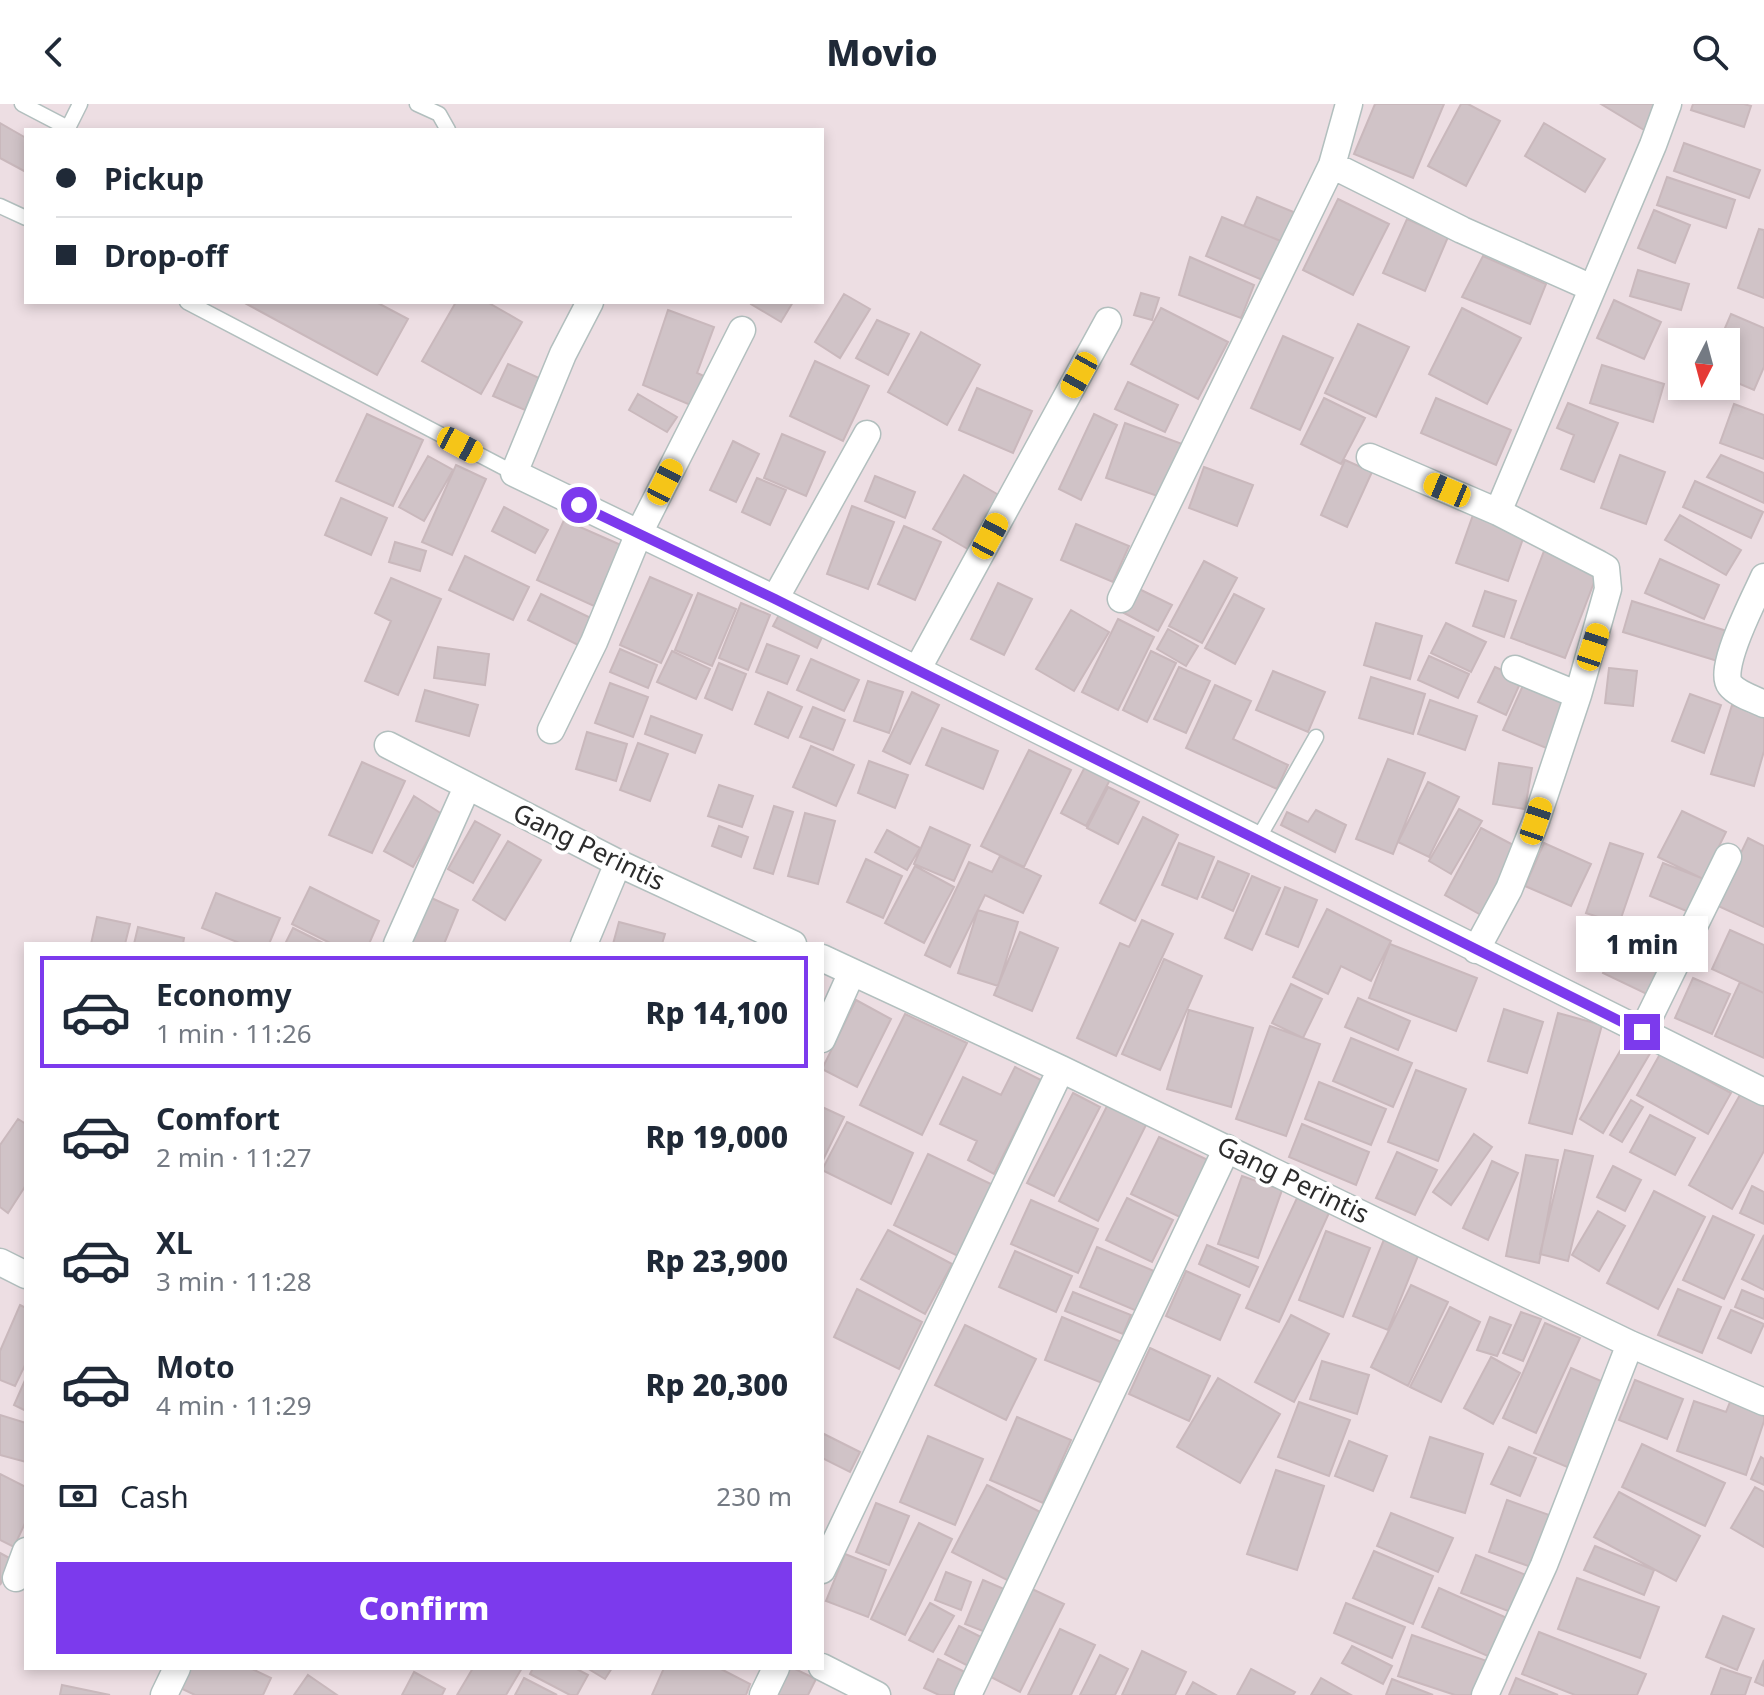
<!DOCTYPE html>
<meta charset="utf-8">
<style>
:root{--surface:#fff;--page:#f6f6f7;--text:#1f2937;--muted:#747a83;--line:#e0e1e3;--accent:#7c3aed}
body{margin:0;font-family:"Noto Sans",sans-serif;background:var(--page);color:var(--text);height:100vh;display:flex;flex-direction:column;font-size:30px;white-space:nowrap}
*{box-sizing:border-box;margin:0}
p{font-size:26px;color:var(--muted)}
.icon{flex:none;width:44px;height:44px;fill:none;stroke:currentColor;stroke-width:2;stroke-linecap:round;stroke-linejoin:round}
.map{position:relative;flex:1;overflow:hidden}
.drawer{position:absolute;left:24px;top:838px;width:800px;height:728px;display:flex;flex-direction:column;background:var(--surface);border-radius:0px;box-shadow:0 4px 12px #0003}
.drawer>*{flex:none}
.banner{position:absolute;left:24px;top:24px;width:800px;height:176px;border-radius:0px;box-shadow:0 4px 12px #0003;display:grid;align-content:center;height:176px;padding:0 32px;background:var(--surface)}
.needle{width:52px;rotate:186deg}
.fabs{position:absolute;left:1668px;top:224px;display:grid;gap:16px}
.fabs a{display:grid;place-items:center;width:72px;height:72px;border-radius:0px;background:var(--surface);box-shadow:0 4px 12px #0003;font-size:40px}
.end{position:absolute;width:36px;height:36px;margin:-18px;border:10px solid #7c3aed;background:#fff;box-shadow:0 0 0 4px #fff}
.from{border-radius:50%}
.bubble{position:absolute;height:56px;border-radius:0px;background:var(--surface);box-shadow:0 4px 12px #0003;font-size:26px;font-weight:800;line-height:56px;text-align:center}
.car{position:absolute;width:24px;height:48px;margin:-24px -12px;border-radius:10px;box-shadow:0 0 6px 2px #0007;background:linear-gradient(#f5c518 24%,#345 0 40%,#f5c518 0 76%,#345 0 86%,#f5c518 0)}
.banner b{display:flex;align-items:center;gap:28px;height:76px;font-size:30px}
.banner b+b{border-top:2px solid var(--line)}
.banner i{width:20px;height:20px;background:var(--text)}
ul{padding:14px 0 0;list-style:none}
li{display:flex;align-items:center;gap:24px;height:112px;margin:0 16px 12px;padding:0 16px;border:4px solid transparent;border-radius:0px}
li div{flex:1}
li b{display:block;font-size:30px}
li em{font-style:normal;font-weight:800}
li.active{border-color:var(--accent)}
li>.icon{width:72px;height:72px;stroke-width:1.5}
.pay{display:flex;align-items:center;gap:20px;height:88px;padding:0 32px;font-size:30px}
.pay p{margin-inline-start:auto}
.button{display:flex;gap:16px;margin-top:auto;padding:16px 32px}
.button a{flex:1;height:92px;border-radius:0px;background:var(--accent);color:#fff;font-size:32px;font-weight:800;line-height:92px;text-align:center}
header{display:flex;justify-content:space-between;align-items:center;height:104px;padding:0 32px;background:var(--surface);font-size:36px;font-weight:800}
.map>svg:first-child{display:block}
.building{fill:#d0c3c7;stroke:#c9b8bc;stroke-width:2}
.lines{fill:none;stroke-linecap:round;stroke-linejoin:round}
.lane-casing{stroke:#b2bfbe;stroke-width:17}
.street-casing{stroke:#b2bfbe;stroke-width:29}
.lane{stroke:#fff;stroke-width:14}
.street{stroke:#fff;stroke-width:26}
.route{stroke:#7c3aed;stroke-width:10}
.labels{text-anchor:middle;stroke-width:8;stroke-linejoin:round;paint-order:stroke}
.street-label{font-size:26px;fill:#2c2c2c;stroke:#fff}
</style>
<header><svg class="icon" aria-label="back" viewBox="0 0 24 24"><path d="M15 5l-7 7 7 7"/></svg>Movio<svg class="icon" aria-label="search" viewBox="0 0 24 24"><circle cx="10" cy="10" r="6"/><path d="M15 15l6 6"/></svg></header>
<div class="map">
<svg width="1764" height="1591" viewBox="0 0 1764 1591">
<rect width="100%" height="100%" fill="#eddee3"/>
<!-- building -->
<path class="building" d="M1375,0H1444L1413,74L1354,50Z
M1461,0H1468L1500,17L1466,82L1428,62Z
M1601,0H1660L1644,26Z
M1693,0H1744L1751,2L1744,23L1691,6Z
M0,19L26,34V68L0,54Z
M1544,19L1605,55L1585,88L1525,52Z
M1684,39L1760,66L1749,94L1674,67Z
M1667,73L1735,96L1726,124L1657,101Z
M1257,93L1296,109L1283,138L1244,122Z
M1338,95L1389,120L1353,191L1303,166Z
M1654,106L1690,121L1675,159L1638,144Z
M1222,113L1283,138L1267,178L1206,152Z
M1407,115L1448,133L1425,187L1383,169Z
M1759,125L1764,126V194L1738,184Z
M1483,152L1546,180L1530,220L1462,193Z
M1190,153L1254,181L1241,214L1179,191Z
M1638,166L1689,180L1681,206L1630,192Z
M1141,189L1159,194L1152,216L1134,211Z
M844,190L870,205L840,254L815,238Z
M1614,196L1661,218L1644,255L1597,234Z
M243,198H376L408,215L377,271Z
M456,198H487L522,218L481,290L422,257Z
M752,198H793L781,218L751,200Z
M1161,204L1228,238L1198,295L1131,260Z
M1462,204L1521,234L1487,300L1429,270Z
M668,206L714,223L697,269L713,276L700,305L643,281Z
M1731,210L1764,224V263L1754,286L1726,274V238H1719Z
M877,216L909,230L888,271L856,254Z
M1358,220L1409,243L1376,313L1325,289Z
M921,228L980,261L947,321L888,288Z
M1283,232L1333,254L1300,326L1251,304Z
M815,257L869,282L843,337L790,312Z
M508,260L539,274L525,306L493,292Z
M1602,261L1664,280L1653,318L1590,299Z
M1128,278L1178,301L1165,328L1115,305Z
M977,284L1032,307L1013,349L959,326Z
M638,290L677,313L667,328L629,306Z
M1324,294L1365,314L1341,360L1301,340Z
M1436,294L1511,326L1496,361L1421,329Z
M1568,299L1618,319L1594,378L1561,365L1574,331L1557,324Z
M1734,300L1764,311V355L1720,339Z
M367,310L423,336L393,402L336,377Z
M1094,310L1117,321L1081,396L1059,385Z
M1125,319L1185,341L1166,395L1106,374Z
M782,330L825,348L806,392L764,374Z
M733,337L759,350L736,398L710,386Z
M1620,351L1665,368L1646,420L1601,404Z
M1721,351L1764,369V399L1707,373Z
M428,352L453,366L424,417L399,403Z
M1345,356L1372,368L1347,423L1321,411Z
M456,361L486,375L452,451L422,438Z
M1204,363L1253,381L1237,422L1189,404Z
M964,371L1004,394L973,448L933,425Z
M875,372L915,388L905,414L865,397Z
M757,374L786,386L770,421L742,408Z
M1695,377L1763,408L1751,434L1683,403Z
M341,394L387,414L371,451L325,431Z
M852,402L894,418L868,485L827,470Z
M504,403L548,426L535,449L492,427Z
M1473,411L1525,429L1508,477L1456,459Z
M1680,411L1741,446L1726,471L1665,436Z
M564,416L621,441L594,502L537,476Z
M1076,420L1129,442L1113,478L1061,456Z
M904,422L941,438L915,496L878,480Z
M395,438L426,447L420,467L389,458Z
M1544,447L1598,468L1565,554L1511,534Z
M465,452L529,483L513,516L449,486Z
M1660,455L1719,481L1704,515L1645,489Z
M1204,457L1237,474L1202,539L1169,522Z
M650,473L692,491L661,559L620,541Z
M391,474L441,495L398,591L365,577L391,517L375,509Z
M998,479L1032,495L1004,551L971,535Z
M1137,484L1172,501L1158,527L1124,509Z
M1485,487L1516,497L1504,533L1473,522Z
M698,489L736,505L712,562L675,546Z
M541,490L597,517L584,544L528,516Z
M1234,490L1264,505L1235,560L1205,544Z
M1632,497L1733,529L1724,559L1623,528Z
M741,499L770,511L748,566L719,554Z
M1071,506L1109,528L1074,587L1036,565Z
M781,507L824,529L817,544L773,522Z
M1118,515L1154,533L1118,606L1082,588Z
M1376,519L1422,532L1410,575L1364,561Z
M1446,519L1486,538L1471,568L1431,549Z
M1168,525L1198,542L1186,562L1157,545Z
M767,540L799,552L787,580L756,568Z
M438,543L489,550L485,581L434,574Z
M620,545L657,561L648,584L610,568Z
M672,547L710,565L696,595L657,578Z
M1151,547L1176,559L1147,618L1123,606Z
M1429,552L1469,570L1458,594L1418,576Z
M811,555L859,576L844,607L797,586Z
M719,559L746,570L732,606L705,594Z
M1179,563L1210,577L1186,629L1154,615Z
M1495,563L1522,575L1506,611L1478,598Z
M1609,564L1637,567L1633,602L1605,599Z
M1273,567L1325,588L1308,628L1256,606Z
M1371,573L1425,590L1413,630L1359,614Z
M868,577L903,588L889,629L854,617Z
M1525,577L1572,596L1551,646L1503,626Z
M610,579L648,593L633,633L595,619Z
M1215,581L1251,597L1233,635L1288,661L1277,685L1186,644Z
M425,586L478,601L469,632L416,617Z
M768,588L802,603L788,634L755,620Z
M912,588L939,601L910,660L883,647Z
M1690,590L1721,601L1704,649L1672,637Z
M1430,596L1477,612L1465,646L1418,630Z
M1732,601L1764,611V647L1754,682L1711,670Z
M813,603L845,616L833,646L800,633Z
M651,612L702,631L695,649L645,630Z
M942,624L998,647L983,685L926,661Z
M587,628L627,640L616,677L576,665Z
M638,639L668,650L650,697L620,686Z
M811,642L854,661L836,702L793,683Z
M1029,646L1071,666L1024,763L981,742Z
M1388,655L1425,669L1393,750L1356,735Z
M869,657L908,671L895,704L858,689Z
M1088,657L1113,670L1086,722L1061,709Z
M362,658L405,677L372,749L329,731Z
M1499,659L1532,664L1525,705L1493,700Z
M1428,678L1459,693L1429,753L1398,738Z
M719,681L753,692L742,723L708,712Z
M1108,683L1139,698L1118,740L1087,724Z
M414,692L442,710L413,763L384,747Z
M774,702L793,708L773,770L754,764Z
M1459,705L1482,717L1451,770L1429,757Z
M1316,706L1346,721L1335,748L1281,721L1287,708L1308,718Z
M1682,707L1726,728L1703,775L1658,753Z
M805,709L835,717L818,780L788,772Z
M1143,713L1178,731L1135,817L1100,799Z
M475,717L500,731L473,779L448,765Z
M719,722L748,733L741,753L712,742Z
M930,723L970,741L954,777L914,760Z
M1481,724L1517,743L1481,811L1445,791Z
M887,726L920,744L907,766L875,748Z
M1748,734L1764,742V823L1716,801Z
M508,737L541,756L505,816L473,796Z
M1179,739L1214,753L1197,795L1162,781Z
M1544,739L1591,760L1571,802L1525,782Z
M1610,739L1643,750L1619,820L1586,809Z
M1000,752L1041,772L1023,809L985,791L950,863L925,851L969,758L992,768Z
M866,755L902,772L883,814L847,798Z
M1218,757L1249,770L1233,807L1202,793Z
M1663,759L1709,777L1696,811L1650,792Z
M915,762L954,783L924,839L885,819Z
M1252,772L1280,784L1252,846L1225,834Z
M310,783L379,817L369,840H332L292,820Z
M1285,783L1317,796L1298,843L1266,830Z
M216,789L280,814L269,840H242L202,824Z
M427,792L458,806L444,840H403Z
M1327,805L1391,837L1371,877L1341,862L1328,890L1293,873Z
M978,806L1018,818L998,882L958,869Z
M97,813L130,820L125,840H91Z
M1142,816L1173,830L1116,952L1077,934L1120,839L1129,843Z
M619,818L665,830L662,840H613Z
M138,823L184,834L183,840H134Z
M293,824L325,840H285Z
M1730,826L1764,841V889L1712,865Z
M1020,828L1058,844L1032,907L994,891Z
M1619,834L1669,858L1653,893L1603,869Z
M1390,840L1477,874L1456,927L1369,894Z
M1164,855L1202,872L1160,966L1122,950Z
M1693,874L1730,890L1712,930L1675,914Z
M1740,878L1764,889V954L1715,932Z
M1291,880L1322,895L1303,934L1272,919Z
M1358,894L1410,917L1398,946L1345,923Z
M856,896L891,915L857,983L822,965Z
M1504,905L1543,918L1527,969L1488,957Z
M1189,906L1253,924L1231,1003L1167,985Z
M1558,909L1602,921L1572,1030L1529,1019Z
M905,910L967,939L922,1031L860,1001Z
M1270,922L1320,940L1286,1032L1236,1015Z
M1629,932L1652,946L1603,1029L1580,1015Z
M1351,934L1412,959L1393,1003L1333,977Z
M1660,950L1731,989L1708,1030L1637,991Z
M1015,963L1041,976L994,1070L968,1056L977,1037L940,1020L963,973L1001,991Z
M1416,966L1466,985L1438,1057L1388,1038Z
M1319,978L1386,1005L1371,1041L1305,1015Z
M1073,989L1100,1003L1054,1092L1027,1079Z
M1741,989L1764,1002V1047L1732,1105L1689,1081Z
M1631,996L1643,1003L1622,1038L1610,1031Z
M1109,998L1148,1017L1098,1117L1059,1097Z
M822,1003L844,1013L822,1058Z
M1650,1011L1695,1034L1675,1071L1630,1048Z
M18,1015L26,1020V1081L8,1109L0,1103V1041Z
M847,1018L913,1049L891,1100L822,1066Z
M1302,1020L1369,1048L1356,1081L1289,1053Z
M1474,1030L1492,1043L1451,1101L1433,1088Z
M1159,1033L1210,1057L1182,1114L1131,1090Z
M1565,1046L1593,1052L1568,1157L1540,1150Z
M1397,1048L1437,1066L1415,1111L1376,1094Z
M928,1050L993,1081L958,1152L894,1121Z
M1526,1051L1558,1056L1539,1159L1506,1152Z
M1492,1057L1518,1069L1488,1136L1463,1124Z
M1613,1062L1641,1076L1625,1107L1597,1093Z
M1242,1072L1282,1086L1258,1154L1218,1140Z
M1752,1082L1764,1088V1120L1740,1109Z
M1654,1087L1705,1113L1658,1205L1607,1179Z
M1127,1094L1173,1116L1152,1158L1106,1136Z
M1297,1094L1329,1109L1279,1218L1246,1204Z
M1031,1096L1098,1125L1078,1169L1011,1140Z
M1598,1107L1625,1122L1599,1167L1572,1151Z
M1713,1112L1754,1131L1724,1195L1683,1176Z
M888,1126L952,1160L925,1210L861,1175Z
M1326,1127L1370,1144L1343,1213L1299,1196Z
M1387,1128L1422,1142L1388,1226L1353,1212Z
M1764,1131V1186L1742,1175Z
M1207,1141L1258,1163L1249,1183L1199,1160Z
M1097,1143L1154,1167L1137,1207L1080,1183Z
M1015,1147L1072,1172L1056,1208L999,1183Z
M1186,1167L1240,1191L1220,1236L1166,1212Z
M1411,1181L1448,1198L1408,1282L1371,1263Z
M857,1185L922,1218L899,1265L834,1233Z
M1678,1185L1721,1203L1702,1249L1658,1231Z
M1742,1186L1764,1195V1215L1735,1203Z
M1073,1188L1131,1211L1123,1230L1065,1207Z
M20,1201L26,1204V1259L15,1282L0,1276V1247Z
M1450,1203L1480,1218L1441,1298L1410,1283Z
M1731,1206L1764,1220L1751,1249L1718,1234Z
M1521,1208L1541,1215L1523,1257L1503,1249Z
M1291,1211L1329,1230L1294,1298L1255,1278Z
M1062,1213L1124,1239L1107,1281L1045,1256Z
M1490,1213L1511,1221L1497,1252L1477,1246Z
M1545,1219L1580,1234L1536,1329L1503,1314Z
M965,1221L1036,1255L1006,1316L935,1281Z
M1150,1244L1210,1272L1189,1317L1129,1290Z
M1491,1253L1520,1269L1493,1320L1464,1304Z
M1322,1257L1369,1271L1357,1310L1310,1295Z
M1571,1264L1608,1280L1572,1365L1534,1349Z
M26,1274V1307L14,1301Z
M1218,1274L1280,1310L1240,1379L1177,1343Z
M1635,1276L1683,1295L1667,1335L1619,1316Z
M1732,1293L1764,1304V1317L1746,1371L1677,1347L1694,1297L1726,1308Z
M1299,1298L1350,1316L1329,1372L1278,1353Z
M0,1311L26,1319V1358L0,1351Z
M1017,1313L1071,1336L1043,1399L990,1376Z
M822,1329L860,1348L850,1368L822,1354Z
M928,1332L983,1355L955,1421L900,1398Z
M1430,1333L1483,1350L1465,1409L1411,1393Z
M1349,1337L1387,1352L1373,1387L1335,1372Z
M1642,1340L1725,1379L1705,1422L1622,1383Z
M1509,1343L1536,1354L1520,1392L1491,1380Z
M1761,1353L1764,1355V1381L1751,1375Z
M1276,1366L1324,1382L1297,1466L1247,1450Z
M0,1370L26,1383V1417L14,1443L0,1436Z
M987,1381L1046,1411L1011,1478L952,1448Z
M1755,1383L1764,1388V1443L1731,1424Z
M1619,1388L1700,1432L1676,1477L1594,1433Z
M1507,1396L1552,1412L1534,1464L1489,1448Z
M876,1399L909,1412L889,1461L856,1448Z
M1391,1409L1453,1434L1438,1468L1377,1442Z
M919,1419L952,1435L905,1531L871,1515Z
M1595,1442L1654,1466L1644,1491L1584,1466Z
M1374,1447L1433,1472L1413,1520L1353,1494Z
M0,1449L13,1456L0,1481Z
M845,1450L886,1466L868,1513L826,1497Z
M1476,1451L1531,1473L1516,1510L1461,1489Z
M946,1468L971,1478L961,1506L935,1496Z
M1577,1474L1659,1503L1640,1554L1558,1525Z
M983,1476L1011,1488L993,1531L965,1520Z
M1439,1484L1507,1514L1490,1553L1422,1523Z
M1032,1485L1064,1500L1020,1588L989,1572Z
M930,1499L954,1512L933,1548L909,1536Z
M1346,1499L1405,1523L1392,1554L1334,1529Z
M1723,1512L1754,1525L1737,1566L1706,1553Z
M959,1522L991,1538L976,1566L945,1550Z
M1060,1525L1095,1541L1071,1591H1028Z
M1539,1528L1646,1570L1637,1591H1575L1522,1570Z
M1412,1531L1487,1557L1476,1591H1455L1398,1572Z
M1352,1542L1392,1562L1383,1580L1342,1559Z
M1142,1547L1186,1568L1175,1591H1122Z
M1100,1551L1128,1565L1115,1591H1080Z
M938,1555L971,1571L961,1591H939L924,1584Z
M1764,1556V1582L1755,1578Z
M184,1564H250L271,1574L263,1591H195L176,1582Z
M473,1564H522L506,1591H457Z
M533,1564H575L588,1571L577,1591H570L530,1570Z
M587,1564H612L605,1575Z
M664,1564H719L750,1580L746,1591H652Z
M786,1564H793L816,1575L808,1591H773Z
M1721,1564L1751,1574L1745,1591H1711Z
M1251,1565L1295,1588L1293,1591H1237Z
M414,1568L445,1585L442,1591H402Z
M308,1571L337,1591H294Z
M524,1574L557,1591H515Z
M1321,1574L1351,1591H1311Z
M1516,1574L1558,1591H1509Z
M1392,1575L1433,1591H1386Z
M1193,1578L1216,1591H1186Z
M62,1581L110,1591H60Z"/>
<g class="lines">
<!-- lane casing -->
<g class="lane-casing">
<path id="lane" d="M22,0L68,24L80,0
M417,0L439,10L448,26
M0,102L26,114
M187,198L514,369
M1258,735L1316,633"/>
</g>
<!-- street casing -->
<g class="street-casing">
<path id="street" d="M1332,61L1349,0
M590,198L563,250L514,369L775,495L1764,988
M1370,353L1498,408L1599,460L1606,464L1608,485L1578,591L1536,717L1509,785L1476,846
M1498,408L1653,41L1668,0
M1764,473C1756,491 1717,565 1730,581C1737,590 1754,595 1764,600
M775,495L867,330
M1121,495L1332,61L1462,126L1592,184
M1515,565L1578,591
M917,566L1108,217
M551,626L594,538L639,429L742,226
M388,641L618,759L793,840
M397,840L467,683
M584,840L618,759
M822,854L1061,965L1630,1240L1764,1298
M1642,928L1728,753
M822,935L852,868
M0,1158L26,1171
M822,1466L1061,965
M16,1474L26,1447
M822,1563L877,1591
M164,1591L177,1564
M763,1591L776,1564
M968,1591L1227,1044
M1485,1591L1544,1461L1630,1240"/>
</g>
<!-- lane -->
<use href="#lane" class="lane"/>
<!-- street -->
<use href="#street" class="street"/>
</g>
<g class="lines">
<!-- route -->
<path class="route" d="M579,401L775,495L1642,928"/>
</g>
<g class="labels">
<!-- street labels -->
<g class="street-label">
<text transform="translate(589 743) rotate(26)" y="9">Gang Perintis</text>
<text transform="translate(1293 1076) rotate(26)" y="9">Gang Perintis</text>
</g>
</g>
</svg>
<div class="fabs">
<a><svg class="needle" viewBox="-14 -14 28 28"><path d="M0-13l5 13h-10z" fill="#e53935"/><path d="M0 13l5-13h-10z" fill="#747a83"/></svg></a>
</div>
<i class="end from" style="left:579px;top:401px"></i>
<i class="end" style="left:1642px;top:928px"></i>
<div class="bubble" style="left:1576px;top:812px;width:132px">1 min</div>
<i class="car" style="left:1079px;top:271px;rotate:209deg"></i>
<i class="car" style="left:460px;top:341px;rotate:118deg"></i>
<i class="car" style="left:665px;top:378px;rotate:27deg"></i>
<i class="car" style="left:1447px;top:386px;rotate:293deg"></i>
<i class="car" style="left:990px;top:432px;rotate:28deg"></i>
<i class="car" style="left:1593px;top:543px;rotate:18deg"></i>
<i class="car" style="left:1536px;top:717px;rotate:18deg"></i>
<div class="banner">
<b><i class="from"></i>Pickup</b>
<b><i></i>Drop-off</b>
</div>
<section class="drawer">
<ul>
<li class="active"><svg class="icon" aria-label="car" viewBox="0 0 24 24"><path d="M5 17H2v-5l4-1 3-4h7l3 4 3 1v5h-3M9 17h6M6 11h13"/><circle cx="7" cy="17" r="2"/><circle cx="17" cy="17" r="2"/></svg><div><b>Economy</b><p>1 min · 11:26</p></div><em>Rp 14,100</em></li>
<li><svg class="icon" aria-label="car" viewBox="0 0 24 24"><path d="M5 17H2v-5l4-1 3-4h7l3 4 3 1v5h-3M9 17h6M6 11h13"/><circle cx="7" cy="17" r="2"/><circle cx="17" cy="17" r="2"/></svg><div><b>Comfort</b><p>2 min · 11:27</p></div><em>Rp 19,000</em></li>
<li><svg class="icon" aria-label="car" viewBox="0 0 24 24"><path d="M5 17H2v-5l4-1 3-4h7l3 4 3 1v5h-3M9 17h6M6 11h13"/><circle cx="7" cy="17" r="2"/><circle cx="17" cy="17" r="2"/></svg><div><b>XL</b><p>3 min · 11:28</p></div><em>Rp 23,900</em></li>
<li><svg class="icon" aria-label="car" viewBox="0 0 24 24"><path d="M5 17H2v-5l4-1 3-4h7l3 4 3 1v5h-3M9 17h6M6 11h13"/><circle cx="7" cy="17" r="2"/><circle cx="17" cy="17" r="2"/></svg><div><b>Moto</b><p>4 min · 11:29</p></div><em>Rp 20,300</em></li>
</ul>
<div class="pay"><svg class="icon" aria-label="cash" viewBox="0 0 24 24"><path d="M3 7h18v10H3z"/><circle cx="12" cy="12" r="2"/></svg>Cash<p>230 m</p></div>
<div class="button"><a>Confirm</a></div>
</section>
</div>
